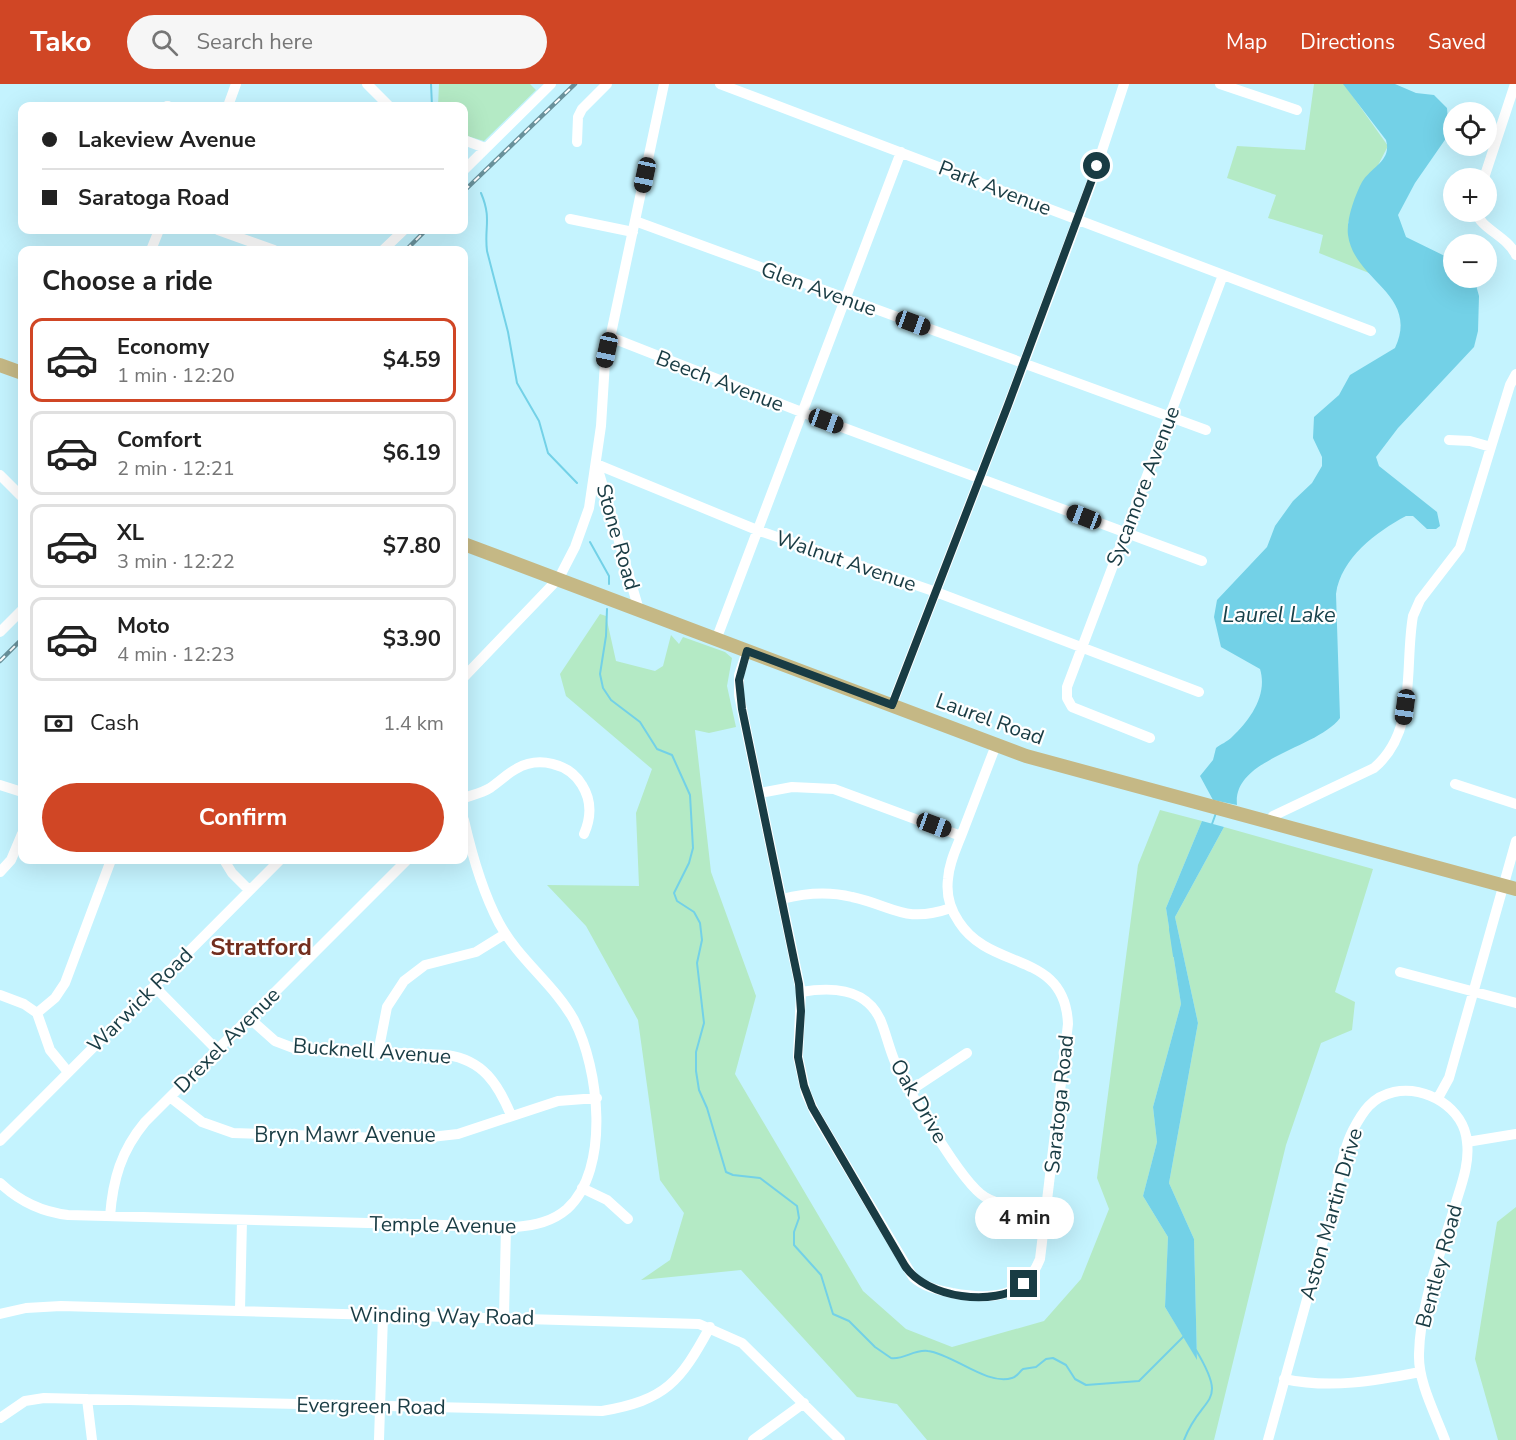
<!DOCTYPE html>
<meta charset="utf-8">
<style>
:root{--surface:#fff;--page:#f6f6f6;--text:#222;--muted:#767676;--line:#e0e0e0;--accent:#d04625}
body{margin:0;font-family:"Nunito Sans",sans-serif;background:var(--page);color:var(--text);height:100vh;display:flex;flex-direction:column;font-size:22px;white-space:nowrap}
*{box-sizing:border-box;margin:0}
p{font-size:20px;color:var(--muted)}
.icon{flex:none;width:33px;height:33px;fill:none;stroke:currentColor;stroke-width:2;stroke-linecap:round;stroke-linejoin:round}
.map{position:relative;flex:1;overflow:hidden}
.panel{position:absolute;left:18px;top:162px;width:450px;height:618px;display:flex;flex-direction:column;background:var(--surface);border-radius:12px;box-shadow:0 6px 24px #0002}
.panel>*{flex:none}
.hud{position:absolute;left:18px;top:18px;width:450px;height:132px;border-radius:12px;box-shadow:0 6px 24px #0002;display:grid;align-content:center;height:132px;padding:0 24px;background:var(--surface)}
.tools{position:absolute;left:1443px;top:18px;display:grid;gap:12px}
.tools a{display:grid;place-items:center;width:54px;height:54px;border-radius:50%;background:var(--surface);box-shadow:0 6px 24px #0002;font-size:30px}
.end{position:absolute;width:27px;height:27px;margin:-14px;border:8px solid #193c44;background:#fff;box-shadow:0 0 0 3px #fff}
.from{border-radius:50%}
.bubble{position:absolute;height:42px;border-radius:21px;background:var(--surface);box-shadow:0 6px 24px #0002;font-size:20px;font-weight:700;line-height:42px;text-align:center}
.car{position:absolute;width:18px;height:36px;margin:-18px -9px;border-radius:8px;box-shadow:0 0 4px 2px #0007;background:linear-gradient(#222 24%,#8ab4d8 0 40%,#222 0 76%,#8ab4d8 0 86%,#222 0)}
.hud b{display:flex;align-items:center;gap:21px;height:57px;font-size:22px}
.hud b+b{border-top:2px solid var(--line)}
.hud i{width:15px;height:15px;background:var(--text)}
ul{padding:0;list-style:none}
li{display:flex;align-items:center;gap:18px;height:84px;margin:0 12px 9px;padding:0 12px;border:3px solid var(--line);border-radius:12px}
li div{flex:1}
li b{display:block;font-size:22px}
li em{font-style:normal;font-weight:700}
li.on{border-color:var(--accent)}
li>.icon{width:54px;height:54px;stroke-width:1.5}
h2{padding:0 24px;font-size:27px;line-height:72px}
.pay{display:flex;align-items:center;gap:15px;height:66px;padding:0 24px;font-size:22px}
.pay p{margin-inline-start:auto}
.primary-button{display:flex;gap:12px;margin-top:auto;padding:12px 24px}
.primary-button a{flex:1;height:69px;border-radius:36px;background:var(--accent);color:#fff;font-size:24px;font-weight:700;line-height:69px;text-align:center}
header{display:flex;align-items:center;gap:36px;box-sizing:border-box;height:84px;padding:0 30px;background:var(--accent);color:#fff}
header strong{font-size:28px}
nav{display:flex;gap:33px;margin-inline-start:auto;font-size:21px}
.search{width:420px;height:54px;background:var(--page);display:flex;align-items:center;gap:15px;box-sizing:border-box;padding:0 21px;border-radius:33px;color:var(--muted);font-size:22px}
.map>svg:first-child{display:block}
.green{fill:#b4eac5}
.water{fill:#73d1e7}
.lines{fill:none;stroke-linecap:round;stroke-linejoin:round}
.stream{stroke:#73d1e7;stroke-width:2}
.minor{stroke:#fff;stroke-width:10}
.major{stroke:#c5b885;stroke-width:14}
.rail-casing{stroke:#69919b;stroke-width:4.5}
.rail{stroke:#fff;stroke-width:2;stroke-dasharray:7;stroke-linecap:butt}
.route{stroke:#193c44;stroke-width:8}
.labels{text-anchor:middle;stroke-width:4.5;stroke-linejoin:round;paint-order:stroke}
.street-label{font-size:21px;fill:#193c44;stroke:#fff}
.water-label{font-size:22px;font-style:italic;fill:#18434c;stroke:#fff}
.quarter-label{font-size:24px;font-weight:bold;fill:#722e1e;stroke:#fff}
</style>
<header>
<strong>Tako</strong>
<div class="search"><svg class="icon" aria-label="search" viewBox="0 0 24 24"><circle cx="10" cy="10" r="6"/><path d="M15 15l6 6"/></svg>Search here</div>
<nav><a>Map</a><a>Directions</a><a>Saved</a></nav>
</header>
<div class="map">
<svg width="1516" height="1356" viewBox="0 0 1516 1356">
<rect width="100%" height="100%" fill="#c4f3fe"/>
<!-- green -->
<path class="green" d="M439,0H530L536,6L484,57L464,51V22H438Z
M1314,0H1344L1388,62L1348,139L1369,189L1319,169L1323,151L1268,134L1276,111L1227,94L1237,62L1305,66Z
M600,530L606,532L616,577L655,587L663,582L671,551L679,560L683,553L725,568L732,574L727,602L736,643L709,649L695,646L711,788L756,912L735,990L863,1207L906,1245L952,1263L1044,1237L1081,1195L1109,1125L1097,1094L1138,781L1160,726L1202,737L1166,824L1181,920L1153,1023L1157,1058L1143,1112L1168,1153L1165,1223L1197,1275L1194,1155L1169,1099L1198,939L1175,833L1224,743L1373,785L1335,908L1355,918L1352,946L1321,959L1286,1061L1214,1356H927L897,1320L857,1313L741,1186L641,1196L670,1176L684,1129L660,1096L638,936L586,842L547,801L639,802L636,729L652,685L566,612L560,590Z
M1516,1123V1356H1498L1475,1275L1497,1138Z"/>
<!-- water -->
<path class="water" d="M1343,0H1395L1416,9L1434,11L1447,24L1449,50L1415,99L1398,131L1406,153L1453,176L1454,194H1474L1479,212L1478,247L1474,263L1398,344L1376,373L1379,382L1437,428L1440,442L1436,445H1427L1413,432H1406C1376,448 1341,474 1336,510L1340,634C1317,665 1232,674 1237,721L1213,716L1200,692L1213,676L1216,664C1221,660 1227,658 1232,653C1250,636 1268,611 1260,585L1221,563L1214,533L1217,516L1267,463L1275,442L1293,417L1312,399L1322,382V373L1313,354L1314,333L1339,311L1350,291L1395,264C1420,210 1354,197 1348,151C1346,136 1355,111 1362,98C1372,82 1392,77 1386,56Z
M1202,737L1224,743L1175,833L1198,939L1169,1099L1194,1155L1197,1276L1165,1223L1168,1153L1143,1112L1157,1058L1153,1023L1181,920L1166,824Z"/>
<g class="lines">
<!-- stream -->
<path class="stream" d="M431,0L432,22
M481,109C492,135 484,143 487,167L508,248L517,299L539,337L548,369L577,399
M590,458L609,492V500
M607,525L606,552L600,590L603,604L611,616L640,638L657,665L672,671L690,711L693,764L689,779L674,809L677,817L694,828L700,839L702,856L697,879L704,939L696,968V987L699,1006L707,1024L726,1088L733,1091L760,1094L797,1122L799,1134L794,1148V1161L821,1191L833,1230L849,1237L875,1263L891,1274C904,1276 914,1265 928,1267C953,1270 987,1302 1012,1294C1017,1293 1019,1288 1023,1285L1036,1283L1046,1275L1053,1274L1066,1281L1075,1295L1086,1301L1139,1297L1184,1252
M1212,740L1216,729
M1170,845L1174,872
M1184,1356C1202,1309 1230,1323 1196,1266"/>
<!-- minor -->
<path class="minor" d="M367,0L389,22
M720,0L1371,247
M1220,0L1297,26
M167,22H168
M228,22L236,0
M464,56L485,64
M577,58L578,33L582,25L607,0
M464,86L551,0
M1484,94L1515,0
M1476,128C1481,145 1507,152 1516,171
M570,135L633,148
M635,137L1206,346
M218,146L274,166
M151,166L159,146
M383,166L404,146
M610,253L804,329L1202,477
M1449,356L1470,357L1491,363
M596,380L757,446L936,508L1199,608
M597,382L639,526
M0,391L22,413
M0,548L22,526
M716,556L901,68
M747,567L739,591V611L801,908L798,973L806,1009L815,1029L913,1193C924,1203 938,1206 952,1209C989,1216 1024,1215 1040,1175L1068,940C1065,866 991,888 959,838C950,825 946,811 948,795C949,778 957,763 963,747C974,718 985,690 996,661
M464,593L559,494L575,463L589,424L601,342L605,278L664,0
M892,621L1015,303L1091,100L1124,0
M1150,654L1072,623L1067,614V603L1223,191
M1455,700L1516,720
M0,701L22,708
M760,709L792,703L834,705L961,752
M464,714C472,711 482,709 490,704C499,698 507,690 516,685C538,672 569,679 582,701C592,717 591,734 584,750
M1268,739L1273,732L1374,684C1418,647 1404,583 1413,532L1420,516L1460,464L1510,301L1516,290
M224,776L232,789L249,806
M0,788L11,776L22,750
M782,815C805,809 828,807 852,813C894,822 904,840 951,824
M1400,888L1516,919
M154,902L217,966
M801,908C830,903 865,903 880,935C886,949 889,964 895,978C909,1007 961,1099 985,1113C1003,1124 1028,1123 1048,1125
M0,911L24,920L37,929L50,966L68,988
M37,929L55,914L65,899L111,776
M249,934L275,957L296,965L447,971C483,976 498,1000 511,1031
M378,969L387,923L404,897L425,881L476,868L505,850
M911,1006L967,969
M170,1013L202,1038L233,1049L413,1055L458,1050L558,1017L597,1014
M1438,1014L1449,994L1516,757
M0,1057L280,776
M1467,1058L1516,1050
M0,1099C19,1117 41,1128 68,1131L516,1143C535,1141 552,1138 567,1125C611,1085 599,984 574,936C554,900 519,876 499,839C482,807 472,771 464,736
M582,1104L607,1116L628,1135
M110,1132C113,1095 121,1067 145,1038L407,776
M240,1226L242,1136
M0,1230L26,1224L61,1222L699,1240L742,1259L840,1356
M504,1233L506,1143
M1284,1295C1331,1305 1374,1297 1420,1288
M87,1315L92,1356
M0,1334L25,1317L44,1314L602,1327C666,1316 680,1298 710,1243
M379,1356L383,1231
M753,1356L804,1319
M1268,1356C1289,1279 1311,1202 1332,1125C1339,1100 1341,1069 1353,1046C1363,1027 1372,1013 1394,1008C1426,1001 1464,1024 1467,1058C1470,1081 1460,1104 1454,1125C1440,1171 1420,1221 1419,1270C1418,1298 1435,1329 1445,1356"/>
<!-- major -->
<path class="major" d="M0,281L22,289
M464,460L1026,672L1516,805"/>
<!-- rail casing -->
<g class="rail-casing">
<path id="rail" d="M464,107L575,0
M406,166L426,146
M0,577L22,555"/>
</g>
<!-- rail -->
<use href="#rail" class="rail"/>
</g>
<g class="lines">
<!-- route -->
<path class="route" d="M1024,1200C995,1224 926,1214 905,1182L812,1023L804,1002L798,973L801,927L799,900L742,625L739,596L747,567L892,621L1008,321L1097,82"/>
</g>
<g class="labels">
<!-- street labels -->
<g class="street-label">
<text transform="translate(995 104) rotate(21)" y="7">Park Avenue</text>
<text transform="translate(819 205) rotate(20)" y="7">Glen Avenue</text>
<text transform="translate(720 297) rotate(21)" y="7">Beech Avenue</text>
<text transform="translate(1143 402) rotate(-69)" y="7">Sycamore Avenue</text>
<text transform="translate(618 453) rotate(74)" y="7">Stone Road</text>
<text transform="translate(846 477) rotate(19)" y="7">Walnut Avenue</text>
<text transform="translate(990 635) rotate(20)" y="7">Laurel Road</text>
<text transform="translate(140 916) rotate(-45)" y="7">Warwick Road</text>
<text transform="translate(227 956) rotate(-45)" y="7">Drexel Avenue</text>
<text transform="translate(372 967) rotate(4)" y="7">Bucknell Avenue</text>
<text transform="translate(919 1017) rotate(60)" y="7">Oak Drive</text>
<text transform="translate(1059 1020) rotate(-84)" y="7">Saratoga Road</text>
<text x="345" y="1058">Bryn Mawr Avenue</text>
<text transform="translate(1331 1130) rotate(-74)" y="7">Aston Martin Drive</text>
<text transform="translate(443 1141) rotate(1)" y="7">Temple Avenue</text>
<text transform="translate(1439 1182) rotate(-75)" y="7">Bentley Road</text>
<text transform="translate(442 1232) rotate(1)" y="7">Winding Way Road</text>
<text transform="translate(371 1322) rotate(1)" y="7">Evergreen Road</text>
</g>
<!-- water labels -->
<g class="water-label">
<text x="1279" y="538">Laurel Lake</text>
</g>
<!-- quarter labels -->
<g class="quarter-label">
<text x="261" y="871">Stratford</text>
</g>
</g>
</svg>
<div class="tools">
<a><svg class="icon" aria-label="locate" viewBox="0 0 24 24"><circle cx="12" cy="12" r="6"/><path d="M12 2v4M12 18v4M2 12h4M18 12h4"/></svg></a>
<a>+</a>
<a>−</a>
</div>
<i class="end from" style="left:1097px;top:82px"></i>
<i class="end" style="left:1024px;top:1200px"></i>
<div class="bubble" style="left:975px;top:1113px;width:99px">4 min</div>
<i class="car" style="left:645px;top:91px;rotate:192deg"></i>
<i class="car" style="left:913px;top:239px;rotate:110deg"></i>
<i class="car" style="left:607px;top:266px;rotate:192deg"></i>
<i class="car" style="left:826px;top:337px;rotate:110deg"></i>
<i class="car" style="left:1084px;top:433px;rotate:291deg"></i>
<i class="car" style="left:1405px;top:623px;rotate:188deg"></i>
<i class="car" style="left:934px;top:741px;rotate:110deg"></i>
<div class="hud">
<b><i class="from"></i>Lakeview Avenue</b>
<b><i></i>Saratoga Road</b>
</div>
<section class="panel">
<h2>Choose a ride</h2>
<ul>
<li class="on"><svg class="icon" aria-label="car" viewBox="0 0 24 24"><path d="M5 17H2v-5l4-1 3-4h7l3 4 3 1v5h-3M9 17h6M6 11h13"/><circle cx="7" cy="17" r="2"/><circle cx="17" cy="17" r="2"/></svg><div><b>Economy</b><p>1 min · 12:20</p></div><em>$4.59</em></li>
<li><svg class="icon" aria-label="car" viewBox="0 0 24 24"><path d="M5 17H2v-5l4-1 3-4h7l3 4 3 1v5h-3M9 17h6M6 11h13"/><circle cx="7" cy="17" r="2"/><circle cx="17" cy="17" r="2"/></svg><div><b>Comfort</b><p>2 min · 12:21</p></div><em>$6.19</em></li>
<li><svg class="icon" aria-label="car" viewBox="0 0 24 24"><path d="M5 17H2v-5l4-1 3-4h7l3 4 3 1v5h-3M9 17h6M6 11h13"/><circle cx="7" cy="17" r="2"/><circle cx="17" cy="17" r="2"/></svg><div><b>XL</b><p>3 min · 12:22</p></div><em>$7.80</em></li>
<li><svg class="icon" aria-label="car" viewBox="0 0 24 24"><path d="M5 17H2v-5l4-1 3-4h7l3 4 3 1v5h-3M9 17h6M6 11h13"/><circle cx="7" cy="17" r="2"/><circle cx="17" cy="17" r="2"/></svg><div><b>Moto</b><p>4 min · 12:23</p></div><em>$3.90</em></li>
</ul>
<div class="pay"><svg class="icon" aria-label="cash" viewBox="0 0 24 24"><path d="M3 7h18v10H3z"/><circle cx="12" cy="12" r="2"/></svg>Cash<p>1.4 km</p></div>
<div class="primary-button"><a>Confirm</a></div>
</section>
</div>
